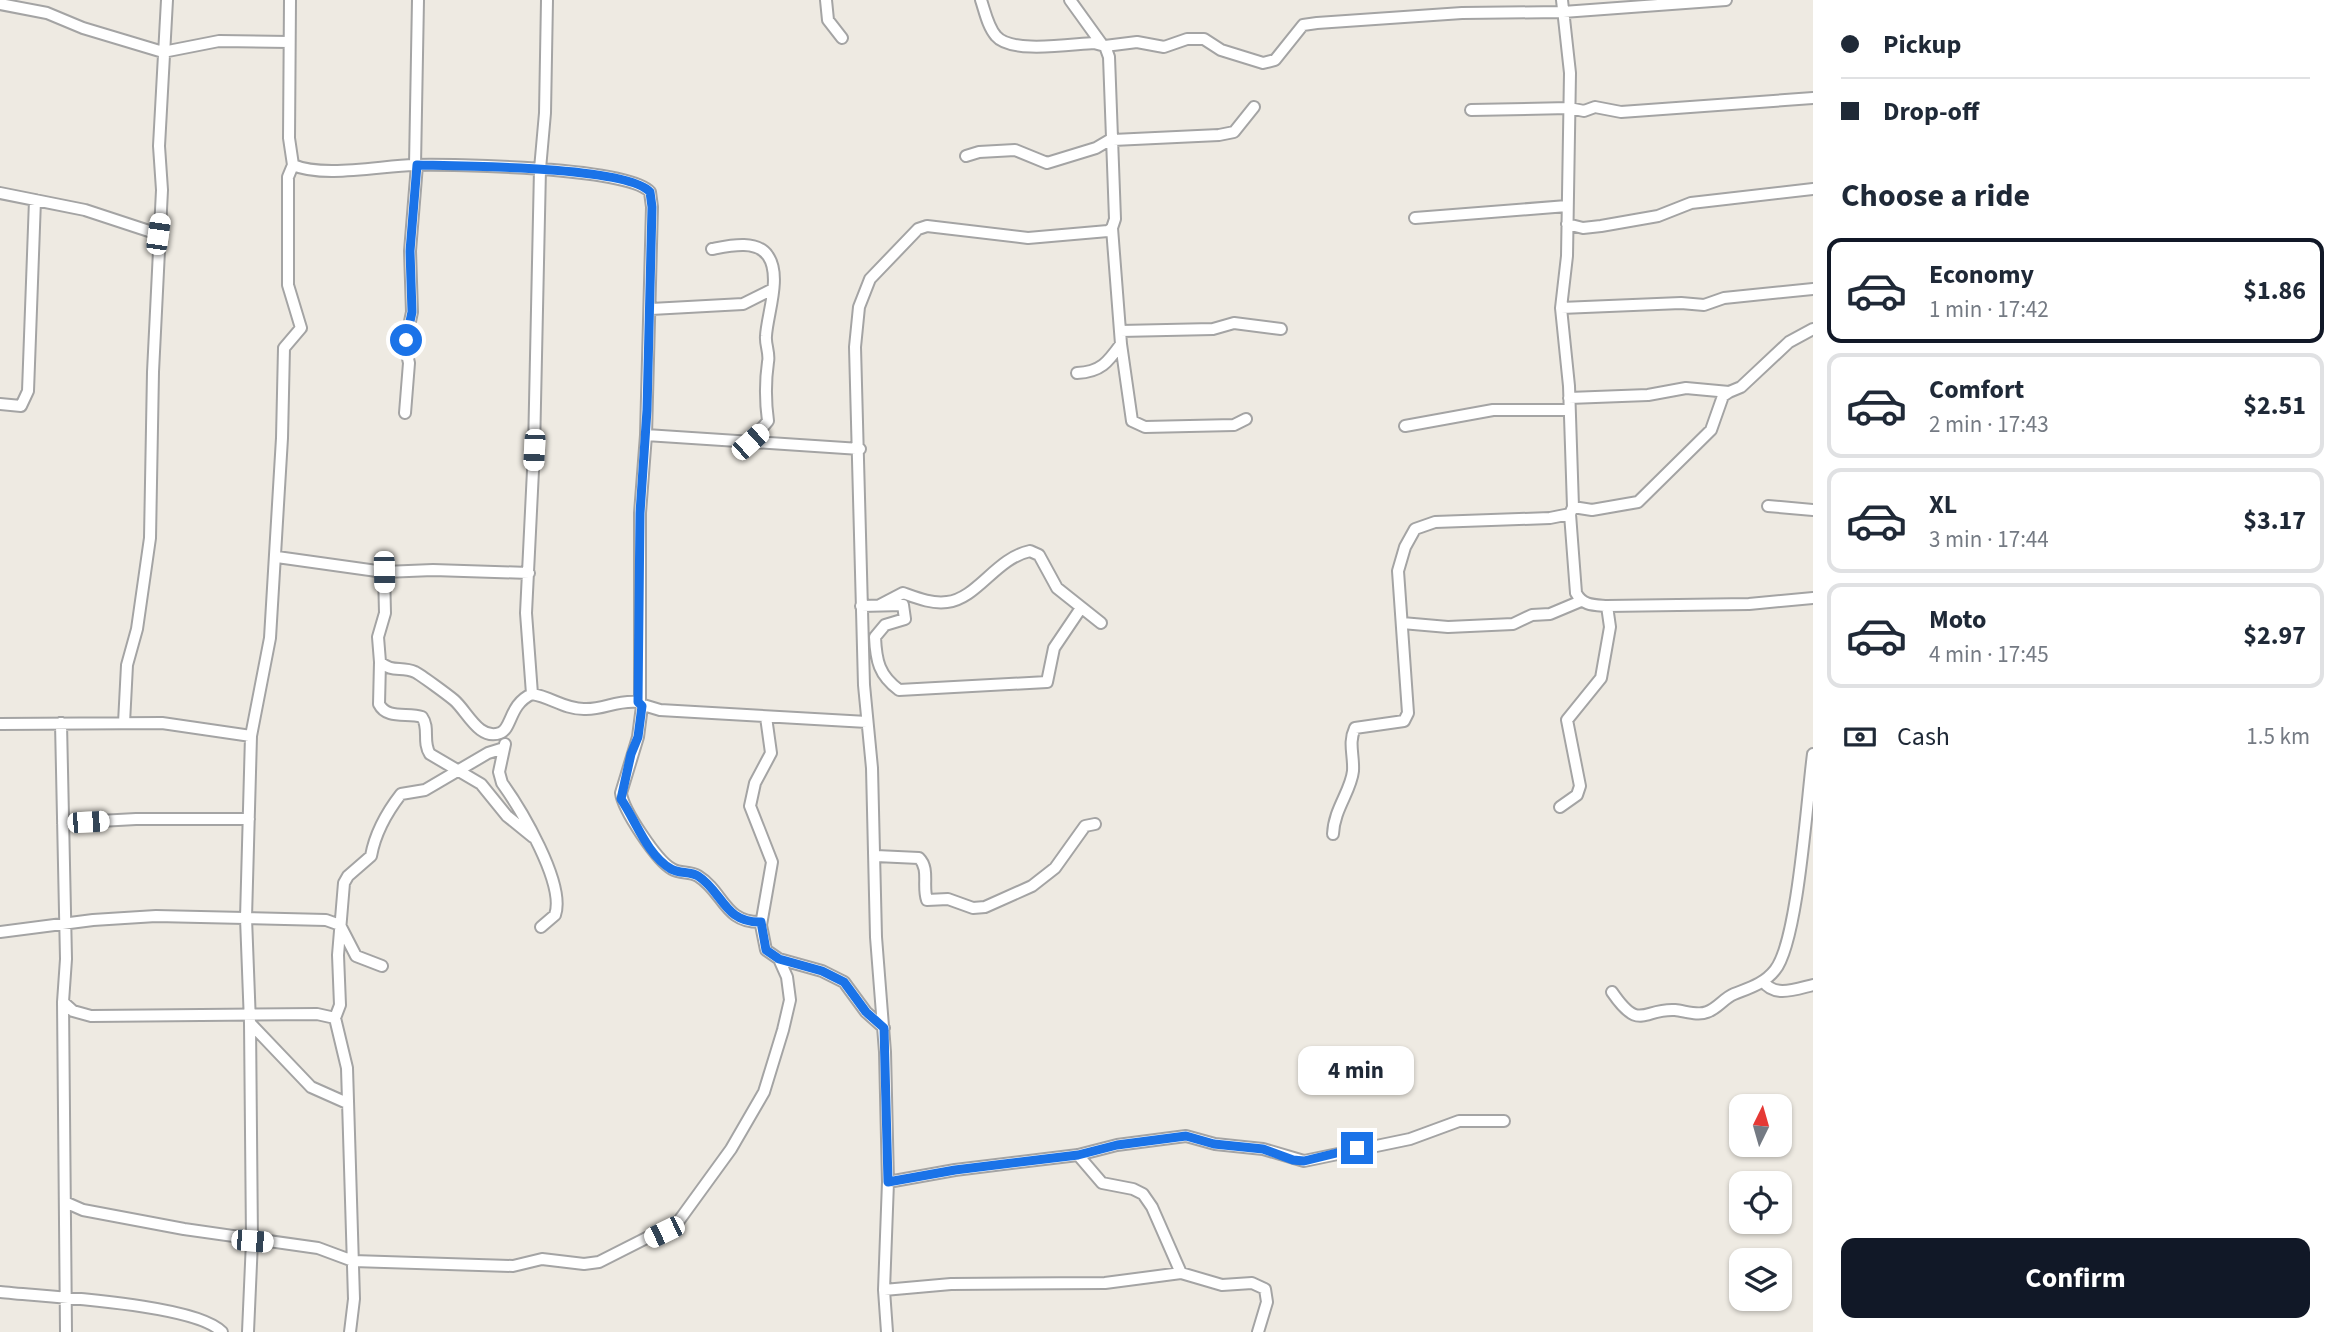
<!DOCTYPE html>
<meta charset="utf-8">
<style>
:root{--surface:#fff;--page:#f2f2f3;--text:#1f2937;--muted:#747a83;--line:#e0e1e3;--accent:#111827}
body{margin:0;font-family:"Source Sans 3",sans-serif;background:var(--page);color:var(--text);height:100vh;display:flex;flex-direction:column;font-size:26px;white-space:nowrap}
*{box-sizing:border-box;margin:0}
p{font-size:23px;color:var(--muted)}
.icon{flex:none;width:38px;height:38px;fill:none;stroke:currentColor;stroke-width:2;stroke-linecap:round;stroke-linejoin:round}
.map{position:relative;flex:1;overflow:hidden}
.details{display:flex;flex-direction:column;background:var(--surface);width:525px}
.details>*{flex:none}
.top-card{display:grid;align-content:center;height:154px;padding:0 28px;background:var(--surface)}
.needle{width:46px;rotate:5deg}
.controls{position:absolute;left:1729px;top:1094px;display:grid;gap:14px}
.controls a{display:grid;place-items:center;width:63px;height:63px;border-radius:14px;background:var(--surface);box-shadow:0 2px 5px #0004;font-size:35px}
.end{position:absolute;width:32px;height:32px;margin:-16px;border:9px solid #1a73e8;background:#fff;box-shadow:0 0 0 4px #fff}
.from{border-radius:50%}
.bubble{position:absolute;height:49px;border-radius:14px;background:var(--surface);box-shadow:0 2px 5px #0004;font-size:23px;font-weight:700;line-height:49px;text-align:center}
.car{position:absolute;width:21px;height:42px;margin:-21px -10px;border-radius:9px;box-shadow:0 0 5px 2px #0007;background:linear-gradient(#fff 24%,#345 0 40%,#fff 0 76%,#345 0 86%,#fff 0)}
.top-card b{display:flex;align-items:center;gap:24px;height:66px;font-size:26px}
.top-card b+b{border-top:2px solid var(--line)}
.top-card i{width:18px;height:18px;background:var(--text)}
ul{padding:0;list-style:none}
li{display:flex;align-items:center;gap:21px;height:105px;margin:0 14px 10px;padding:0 14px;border:4px solid var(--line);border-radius:14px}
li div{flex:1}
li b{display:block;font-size:26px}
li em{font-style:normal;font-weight:700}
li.current{border-color:var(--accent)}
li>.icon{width:63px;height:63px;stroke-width:1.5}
h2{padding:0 28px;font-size:32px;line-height:84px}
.pay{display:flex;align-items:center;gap:18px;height:77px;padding:0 28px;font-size:26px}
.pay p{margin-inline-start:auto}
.button{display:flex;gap:14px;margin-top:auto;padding:14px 28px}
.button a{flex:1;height:80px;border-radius:14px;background:var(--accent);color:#fff;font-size:28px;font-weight:700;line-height:80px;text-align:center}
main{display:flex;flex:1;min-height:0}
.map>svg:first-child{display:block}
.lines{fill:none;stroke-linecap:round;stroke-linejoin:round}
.minor-casing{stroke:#a4a4a4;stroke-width:14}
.minor{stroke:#fff;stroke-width:10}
.route{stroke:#1a73e8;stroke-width:9}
</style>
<main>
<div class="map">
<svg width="1813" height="1332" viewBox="0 0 1813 1332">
<rect width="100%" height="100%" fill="#eeeae2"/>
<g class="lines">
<!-- minor casing -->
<g class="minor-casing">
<path id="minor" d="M290,0L289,138L293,165C323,178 380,166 414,165C452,164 629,167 650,192L652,207L646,435L640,513V704L660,710L867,722
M826,0L828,20L842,38
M1070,0L1101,43
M1562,0L1570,73L1567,256L1561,308L1569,386L1573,507L1570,514L1576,593C1583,606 1594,605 1607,606L1749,604L1813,598
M0,4L47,13L83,28L163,52L219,41L289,42
M1105,46L1137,42L1164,47L1187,39H1204L1221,50L1263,63L1275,60L1303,25L1317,23L1462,13L1563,12L1726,0
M1471,110L1569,108L1584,111L1595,107L1621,112L1813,98
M1113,140L1219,135L1234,132L1254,107
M966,156L979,152L1015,150L1047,163L1096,148L1113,138
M415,165L418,0
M0,193L85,210L158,234
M1415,218L1567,206
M1567,224L1583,228L1601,226L1658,216L1691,203L1813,189
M1112,228L1121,344L1132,421L1145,427L1234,425L1246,419
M712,249C728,246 757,239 768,256C782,276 767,315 766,336C765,344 770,354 768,362C765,383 765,399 768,421L750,442
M1561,308L1681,303L1704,305L1724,298L1813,289
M651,309L743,304L773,289
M1120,331L1213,329L1234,323L1281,329
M1077,373C1101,372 1108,362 1121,344
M1569,398L1648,395L1686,388L1729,392L1741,387L1789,342L1813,329
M0,404L21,406L28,391L35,200
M405,413L409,363L405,345L412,312L410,251L417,165
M1405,426L1493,410H1569
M646,435L860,449
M1768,506L1813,510
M1573,507L1592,510L1638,502L1711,430L1723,396L1729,392
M277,557L384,572L433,570L529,573
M384,572L385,613L378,637L380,662C392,673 401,666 415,672C421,675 448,695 454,700C467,711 479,741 500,733C512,729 509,704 532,694C551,697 564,709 584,709C604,710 615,700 638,702
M880,605L903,593C917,598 932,604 947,602C977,599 996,558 1030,551L1039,555L1057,588L1101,623
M861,606L903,605L905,619L885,625L875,637C876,661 879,675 899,690L1047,682L1054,648L1081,608
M1402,623L1448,627L1513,624L1532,615L1550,614L1581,601
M380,662L379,704C387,720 408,712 422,717C430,728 422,742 430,754L481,784L507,816L533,837
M532,694L526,613L534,450L540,169L545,113L547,0
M642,706L638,737L621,793C623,810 657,861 672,869C680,874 690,871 698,876C724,892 724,923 761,922
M766,717L771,753L755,783L750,806L772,862L761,925L766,950L779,959L822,971L844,982L866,1012L884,1028
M61,723L66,959L63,1002L66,1332
M124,723L127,665L137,629L150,538L153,372L162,190L159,146L167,0
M0,724L162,723L251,736
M505,744L499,772L502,783C520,808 566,884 555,915L541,927
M1560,807L1577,795L1580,786L1567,720L1601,678L1610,627L1607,606
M63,823L136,819H249
M1333,834C1334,809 1351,791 1353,771C1354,755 1348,743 1355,728L1404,721L1408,713L1398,571L1405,547L1415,529L1435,522L1550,518L1570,514
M876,856L919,858C930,869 922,886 927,900L948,899L973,908L985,907L1032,886L1055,868L1085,826L1095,824
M0,932L93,920L156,916L326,920L340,925L356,956L382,966
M1763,981C1774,998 1796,989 1813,985
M1612,992C1640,1033 1643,1008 1675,1010C1685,1011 1698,1016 1707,1012C1717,1009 1724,998 1734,994C1749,988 1764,984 1775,970C1798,942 1807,798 1813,754
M63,1002L73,1011L91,1016L317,1014L335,1018L347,1068L354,1299L350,1332
M335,1018L340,1005L338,955L344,883L348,876L371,856C375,834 387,812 401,794L425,790L488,753L504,748
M250,1023L311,1087L347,1103
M1078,1155L1102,1183L1133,1189L1143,1194L1152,1207L1181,1273
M888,1182L955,1170L1078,1155L1117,1145L1186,1136L1215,1144L1263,1149L1304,1161L1410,1139L1459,1121H1504
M67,1203L83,1210L184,1229L318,1248L353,1261L513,1266L542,1259L584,1264L599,1262L678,1222L731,1149L764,1092L783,1030L790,1000L787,977L779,959
M884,1290L951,1284L1105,1283L1181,1273L1222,1285L1252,1283L1265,1289L1267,1302L1258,1332
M0,1292C44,1297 195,1303 222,1332
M248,1332L252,1241L250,1023L246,918L251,736L270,638L282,438L284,348L301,328L288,285V177L293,165
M887,1332L884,1290L888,1182L885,1052L876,937L872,768L864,685L855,347L859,307L870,279L918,229L927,226L1028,238L1108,231L1112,228L1115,219L1109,57L1105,46L1094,43C1071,44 1011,54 996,36C988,27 985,12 981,0"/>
</g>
<!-- minor -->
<use href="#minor" class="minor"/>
</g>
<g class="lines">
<!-- route -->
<path class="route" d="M406,340L412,312L410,251L417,165C457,166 627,166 650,192L652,207L647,410L640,513L638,702L642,706L638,737L631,754L621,799C636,821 647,855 671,869C680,874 690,871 698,876C723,892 724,923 761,922L766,950L779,959L822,971L844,982L866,1012L884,1028L888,1182L955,1170L1078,1155L1117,1145L1186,1136L1214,1144L1263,1149L1293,1160L1304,1161L1357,1148"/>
</g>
</svg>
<div class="controls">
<a><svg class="needle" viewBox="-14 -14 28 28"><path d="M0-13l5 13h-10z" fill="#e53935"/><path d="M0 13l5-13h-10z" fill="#747a83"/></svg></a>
<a><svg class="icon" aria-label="locate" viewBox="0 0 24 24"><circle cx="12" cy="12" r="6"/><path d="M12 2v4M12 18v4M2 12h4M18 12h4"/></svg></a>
<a><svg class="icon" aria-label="layers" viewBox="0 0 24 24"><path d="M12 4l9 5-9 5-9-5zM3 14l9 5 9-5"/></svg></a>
</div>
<i class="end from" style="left:406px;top:340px"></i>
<i class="end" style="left:1357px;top:1148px"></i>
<div class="bubble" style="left:1298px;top:1046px;width:116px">4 min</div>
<i class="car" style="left:158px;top:234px;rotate:8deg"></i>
<i class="car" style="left:750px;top:442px;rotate:48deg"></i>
<i class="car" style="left:534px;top:450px;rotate:183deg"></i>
<i class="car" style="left:384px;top:572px;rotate:179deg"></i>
<i class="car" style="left:88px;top:822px;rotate:87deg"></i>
<i class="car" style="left:664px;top:1232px;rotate:244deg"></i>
<i class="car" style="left:252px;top:1241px;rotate:95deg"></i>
</div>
<section class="details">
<div class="top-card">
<b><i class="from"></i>Pickup</b>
<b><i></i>Drop-off</b>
</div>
<h2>Choose a ride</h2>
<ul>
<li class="current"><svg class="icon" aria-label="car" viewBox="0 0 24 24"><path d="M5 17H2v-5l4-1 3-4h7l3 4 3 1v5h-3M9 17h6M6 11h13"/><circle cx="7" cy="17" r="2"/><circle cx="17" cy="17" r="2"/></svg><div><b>Economy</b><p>1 min · 17:42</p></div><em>$1.86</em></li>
<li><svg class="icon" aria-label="car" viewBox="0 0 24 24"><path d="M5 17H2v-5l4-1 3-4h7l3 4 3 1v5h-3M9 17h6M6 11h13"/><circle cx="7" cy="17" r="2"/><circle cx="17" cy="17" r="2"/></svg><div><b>Comfort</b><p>2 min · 17:43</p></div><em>$2.51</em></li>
<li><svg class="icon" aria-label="car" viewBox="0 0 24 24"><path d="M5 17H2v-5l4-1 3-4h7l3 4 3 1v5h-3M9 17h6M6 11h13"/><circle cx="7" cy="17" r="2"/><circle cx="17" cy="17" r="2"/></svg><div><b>XL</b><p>3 min · 17:44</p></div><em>$3.17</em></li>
<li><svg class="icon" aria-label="car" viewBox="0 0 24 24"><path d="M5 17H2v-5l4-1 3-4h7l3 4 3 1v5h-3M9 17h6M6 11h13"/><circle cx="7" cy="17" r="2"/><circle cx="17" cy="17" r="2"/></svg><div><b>Moto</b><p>4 min · 17:45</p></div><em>$2.97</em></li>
</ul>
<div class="pay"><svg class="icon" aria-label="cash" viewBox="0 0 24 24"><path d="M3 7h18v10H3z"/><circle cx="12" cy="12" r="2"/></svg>Cash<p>1.5 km</p></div>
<div class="button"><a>Confirm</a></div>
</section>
</main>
